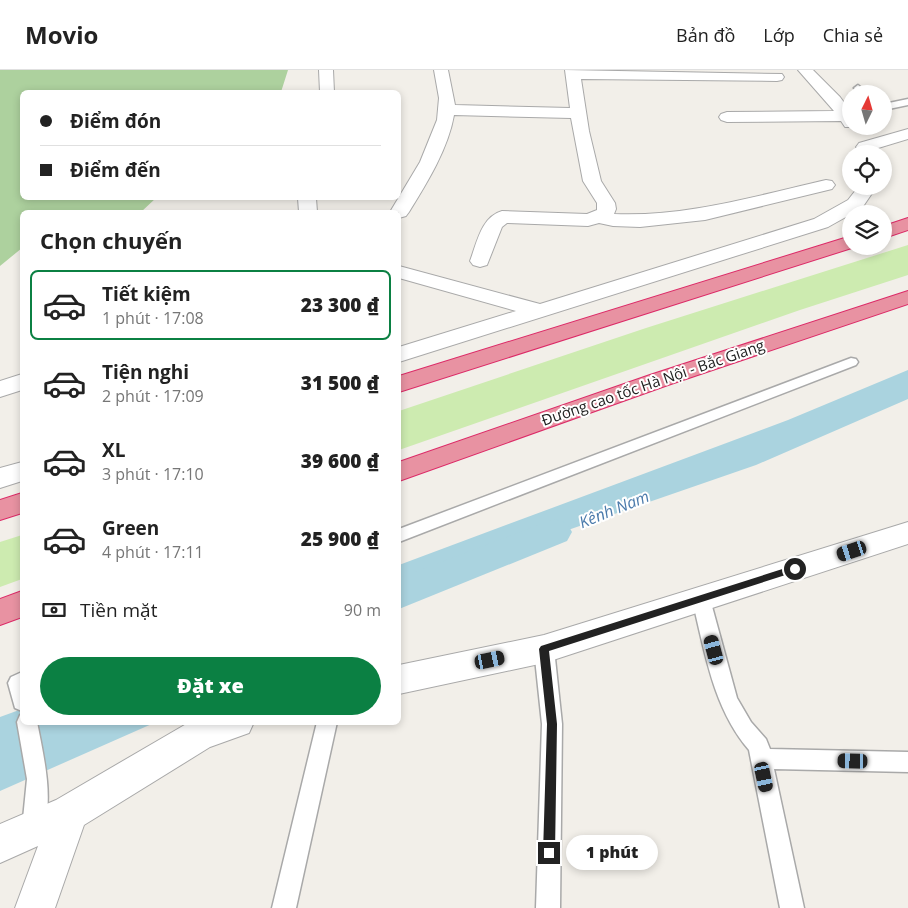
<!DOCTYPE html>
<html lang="vi">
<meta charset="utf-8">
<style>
:root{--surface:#fff;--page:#f6f6f6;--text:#222;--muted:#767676;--line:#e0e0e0;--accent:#0b8043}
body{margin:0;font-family:"Open Sans",sans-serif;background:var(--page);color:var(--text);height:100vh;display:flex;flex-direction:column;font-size:19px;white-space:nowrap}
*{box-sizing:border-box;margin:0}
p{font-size:16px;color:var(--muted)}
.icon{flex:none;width:28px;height:28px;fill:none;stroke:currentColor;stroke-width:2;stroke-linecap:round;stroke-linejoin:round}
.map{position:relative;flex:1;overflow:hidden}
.side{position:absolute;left:20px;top:140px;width:381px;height:515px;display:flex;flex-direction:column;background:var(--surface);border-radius:8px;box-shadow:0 2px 8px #0003}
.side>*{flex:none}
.guide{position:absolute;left:20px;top:20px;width:381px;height:110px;border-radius:8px;box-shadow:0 2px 8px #0003;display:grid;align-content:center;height:110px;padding:0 20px;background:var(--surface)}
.needle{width:32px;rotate:5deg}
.buttons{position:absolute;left:842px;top:15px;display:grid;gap:10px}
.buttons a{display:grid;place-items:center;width:50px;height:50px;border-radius:50%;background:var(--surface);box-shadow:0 2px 8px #0003;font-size:25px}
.end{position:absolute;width:22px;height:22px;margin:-11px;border:6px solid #222;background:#fff;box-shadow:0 0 0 2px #fff}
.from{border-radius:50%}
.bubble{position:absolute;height:35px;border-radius:18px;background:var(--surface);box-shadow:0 2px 8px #0003;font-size:16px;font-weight:800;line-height:35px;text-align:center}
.car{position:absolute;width:15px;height:30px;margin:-15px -8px;border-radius:6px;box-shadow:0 0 4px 1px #0007;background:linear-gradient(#222 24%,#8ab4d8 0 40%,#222 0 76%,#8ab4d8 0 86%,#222 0)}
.guide b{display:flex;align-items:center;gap:18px;height:48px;font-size:19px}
.guide b+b{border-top:1px solid var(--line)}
.guide i{width:12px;height:12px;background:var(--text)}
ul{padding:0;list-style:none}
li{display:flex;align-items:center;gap:15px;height:70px;margin:0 10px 8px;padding:0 10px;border:2px solid transparent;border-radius:8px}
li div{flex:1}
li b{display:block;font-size:19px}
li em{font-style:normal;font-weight:800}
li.on{border-color:var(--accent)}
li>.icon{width:45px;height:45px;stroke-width:1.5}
h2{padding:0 20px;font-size:22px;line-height:60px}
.pay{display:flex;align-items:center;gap:12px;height:55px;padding:0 20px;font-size:19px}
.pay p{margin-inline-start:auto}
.action{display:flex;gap:10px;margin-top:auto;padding:10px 20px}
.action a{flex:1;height:58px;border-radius:30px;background:var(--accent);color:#fff;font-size:20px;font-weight:800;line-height:58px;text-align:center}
header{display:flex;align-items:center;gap:30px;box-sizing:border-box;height:70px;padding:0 25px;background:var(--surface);border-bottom:1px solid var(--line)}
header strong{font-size:24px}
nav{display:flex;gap:28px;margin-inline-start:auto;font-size:18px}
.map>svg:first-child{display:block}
.grass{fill:#cdebb0}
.forest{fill:#add19e}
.water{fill:#aad3df}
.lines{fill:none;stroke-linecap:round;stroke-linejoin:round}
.canal{fill:#aad3df;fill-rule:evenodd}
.service-casing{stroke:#a9a9a9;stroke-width:3}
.minor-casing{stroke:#a9a9a9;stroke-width:2}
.motorway-casing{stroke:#dc2a67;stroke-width:2}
.service{fill:#fff;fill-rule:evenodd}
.minor{fill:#fff;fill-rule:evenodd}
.motorway{fill:#e892a2;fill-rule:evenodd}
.route{fill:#222}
.labels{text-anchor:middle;stroke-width:4;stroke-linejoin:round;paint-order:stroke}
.street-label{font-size:15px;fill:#222;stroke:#fff}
.water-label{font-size:16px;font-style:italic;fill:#4a7aab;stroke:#fff}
</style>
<header>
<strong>Movio</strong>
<nav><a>Bản đồ</a><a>Lớp</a><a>Chia sẻ</a></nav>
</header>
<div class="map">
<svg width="908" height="838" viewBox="0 0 908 838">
<rect width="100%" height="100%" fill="#f2efe9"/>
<!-- grass -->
<path class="grass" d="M908,175V205L800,240L399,380V341L646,258Z
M22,465V509L0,517V472Z"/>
<!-- forest -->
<path class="forest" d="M0,0H288L281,22H22V128H156L141,142H22V178L0,196Z"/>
<!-- water -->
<path class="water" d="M908,300V329L756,395L493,486L399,525V495L788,350Z
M22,639V652L154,653L0,721V647Z"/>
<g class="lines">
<!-- canal -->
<path class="canal" d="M554,449L567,453L572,462L567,471L399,539V508Z"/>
<!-- service casing -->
<g class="service-casing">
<path id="service" d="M858,15L868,24H859L854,18Z
M908,29V35L884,40V34Z
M851,288L856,289L858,292L856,295L399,472V459Z
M701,522L707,524L710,529L737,628L751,652L766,669L770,679L908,682V702L774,699L804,838H780L749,680C713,638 705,582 692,529L695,524Z
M544,571L551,573L554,579L562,654L560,838H536L542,654L534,579L537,573Z
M22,602V641L15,638L8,613L11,607Z
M22,644V652H37C44,688 55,732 41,767L33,770L25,767L22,759L27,709L17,652L20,645Z
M317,652H337L296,838H272Z"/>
</g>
<!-- minor casing -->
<g class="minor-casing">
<path id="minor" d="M319,0H333L334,22H320Z
M434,0H448L455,35L570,38L565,0L782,4L784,7L782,10L777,11L581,9L589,61L601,111L615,133L616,139L614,144C686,147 756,126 826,110L832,111L835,115L832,119L705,150L640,157L613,156L599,153L588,156L507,153L502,157L487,195L480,197L473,195L470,191C477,173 481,147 502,141L587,144L597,140V133L583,111L571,48L454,45C448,79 427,113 409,142L406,146L399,148V142H390L420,92L437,50L439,28Z
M798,0H813L840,27L851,42V56L857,57H845L841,51L727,52L721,50L719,47L721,44L727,42L834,41Z
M908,59V69L865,82L859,81L856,77L859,73Z
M859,116H877L862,138L828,157L399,292V277L516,241L399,208V196L540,234L814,149L848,130Z
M298,128H316L317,142H299Z
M22,304V320L0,327V311Z
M22,392V411L0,418V398Z
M908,452V474L544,593L399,624V595L544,565Z
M254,652L249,663L210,677L84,755L55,838H15L38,776L0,793V754L56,730L188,653Z"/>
</g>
<!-- motorway casing -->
<g class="motorway-casing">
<path id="motorway" d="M908,148V160L884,168V156Z
M851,166V176H858L399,322V306Z
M908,221V234L668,315L399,411V392L650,305Z
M22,423V443L0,450V430Z
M22,521V547L0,555V529Z"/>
</g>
<!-- service -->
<use href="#service" class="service"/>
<!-- minor -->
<use href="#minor" class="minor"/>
<!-- motorway -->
<use href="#motorway" class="motorway"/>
</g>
<!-- route -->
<path class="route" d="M795,495L799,499L798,501L549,581L557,654L555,783L553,787L549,788L545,787L543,783L547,654L539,579L541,576Z"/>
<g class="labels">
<!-- street labels -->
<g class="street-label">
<text transform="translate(653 313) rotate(-19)" y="5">Đường cao tốc Hà Nội - Bắc Giang</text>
</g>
<!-- water labels -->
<g class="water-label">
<text transform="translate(614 439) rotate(-22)" y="6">Kênh Nam</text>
</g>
</g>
</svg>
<div class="buttons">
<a><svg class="needle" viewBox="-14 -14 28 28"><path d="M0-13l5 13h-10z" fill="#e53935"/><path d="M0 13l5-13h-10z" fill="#767676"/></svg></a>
<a><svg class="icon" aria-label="locate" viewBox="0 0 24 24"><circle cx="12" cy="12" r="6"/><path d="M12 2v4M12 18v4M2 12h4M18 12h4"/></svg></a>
<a><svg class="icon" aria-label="layers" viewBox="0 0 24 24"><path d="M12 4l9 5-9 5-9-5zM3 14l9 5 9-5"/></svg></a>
</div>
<i class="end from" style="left:795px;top:499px"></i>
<i class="end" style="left:549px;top:783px"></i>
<div class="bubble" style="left:566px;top:765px;width:92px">1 phút</div>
<i class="car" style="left:852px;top:481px;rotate:252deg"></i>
<i class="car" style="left:714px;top:580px;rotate:345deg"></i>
<i class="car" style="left:490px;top:590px;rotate:78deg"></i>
<i class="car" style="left:853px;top:691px;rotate:271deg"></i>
<i class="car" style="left:764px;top:707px;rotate:168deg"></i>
<div class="guide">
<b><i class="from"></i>Điểm đón</b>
<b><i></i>Điểm đến</b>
</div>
<section class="side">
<h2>Chọn chuyến</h2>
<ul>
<li class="on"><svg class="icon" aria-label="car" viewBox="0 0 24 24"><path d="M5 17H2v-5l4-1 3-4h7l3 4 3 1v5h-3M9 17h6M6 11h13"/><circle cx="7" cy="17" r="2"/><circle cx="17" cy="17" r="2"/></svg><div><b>Tiết kiệm</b><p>1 phút · 17:08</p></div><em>23 300 ₫</em></li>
<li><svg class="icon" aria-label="car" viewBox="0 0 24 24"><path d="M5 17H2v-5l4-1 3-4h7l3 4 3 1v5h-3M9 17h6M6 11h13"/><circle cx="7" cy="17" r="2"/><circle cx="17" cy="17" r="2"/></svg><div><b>Tiện nghi</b><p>2 phút · 17:09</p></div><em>31 500 ₫</em></li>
<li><svg class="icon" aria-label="car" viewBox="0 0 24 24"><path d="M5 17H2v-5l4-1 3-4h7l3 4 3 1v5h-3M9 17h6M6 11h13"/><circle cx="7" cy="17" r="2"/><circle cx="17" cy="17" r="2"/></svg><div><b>XL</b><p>3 phút · 17:10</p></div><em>39 600 ₫</em></li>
<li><svg class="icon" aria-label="car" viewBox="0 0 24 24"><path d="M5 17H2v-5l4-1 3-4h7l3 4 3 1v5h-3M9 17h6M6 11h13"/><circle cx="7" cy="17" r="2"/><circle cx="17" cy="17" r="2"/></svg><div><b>Green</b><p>4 phút · 17:11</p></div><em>25 900 ₫</em></li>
</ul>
<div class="pay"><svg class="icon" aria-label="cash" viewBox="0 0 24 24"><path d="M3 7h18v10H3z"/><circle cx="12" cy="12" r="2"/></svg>Tiền mặt<p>90 m</p></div>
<div class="action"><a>Đặt xe</a></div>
</section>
</div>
